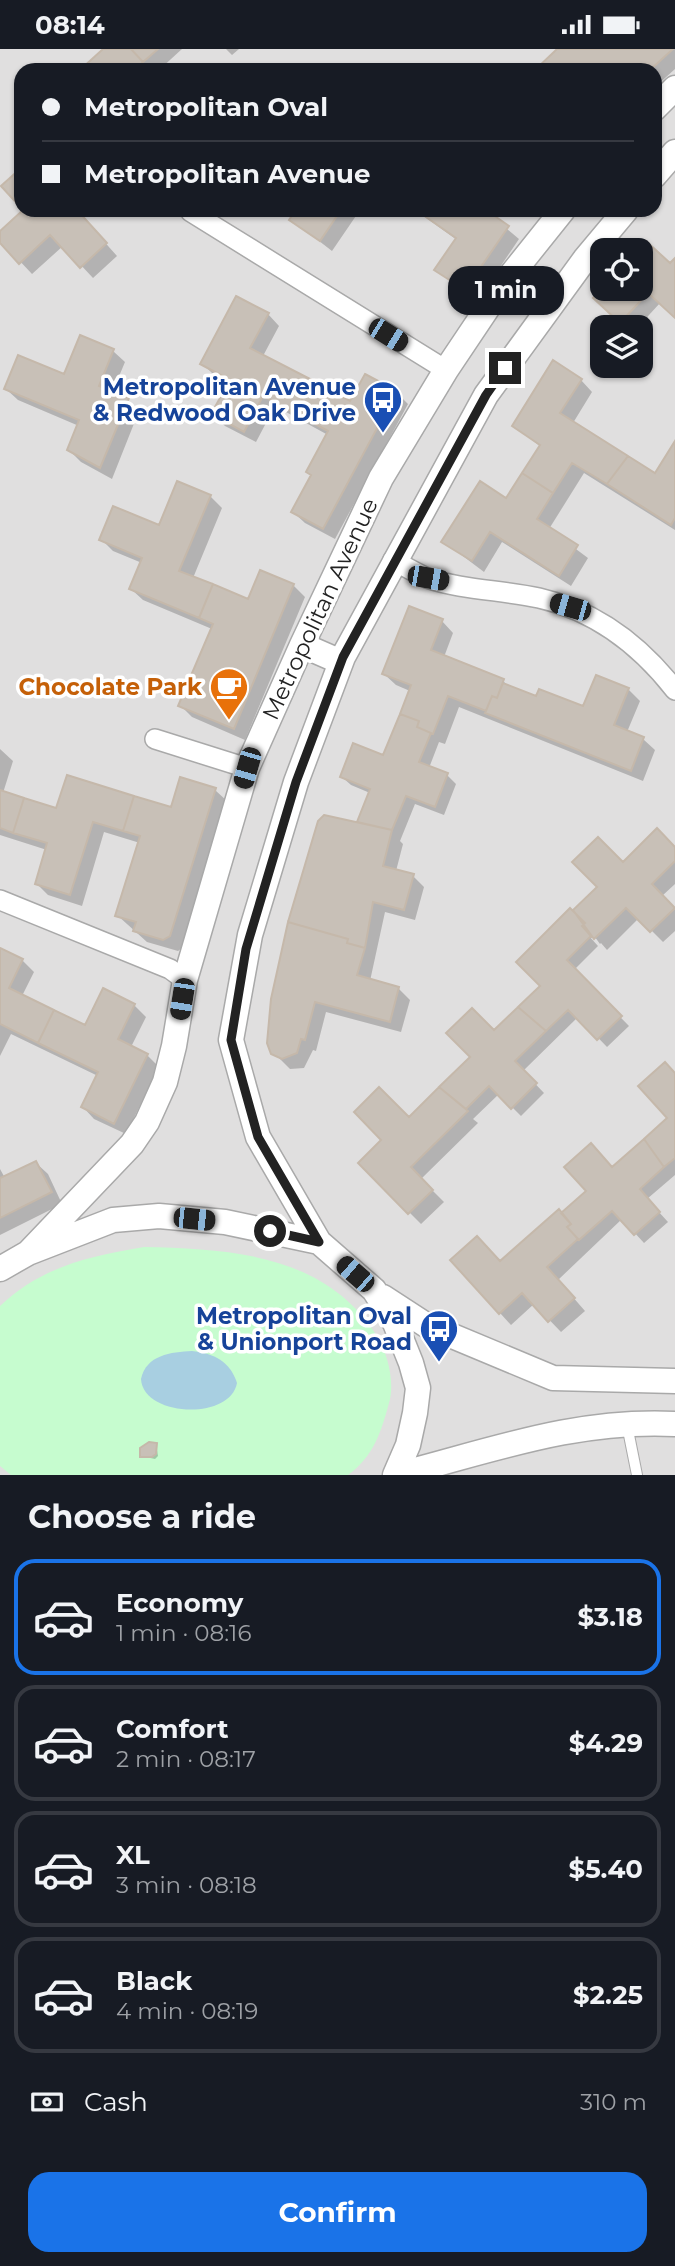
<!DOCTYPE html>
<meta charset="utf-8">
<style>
:root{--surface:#171b24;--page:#242831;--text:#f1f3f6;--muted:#9ea1a6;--line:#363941;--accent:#1a73e8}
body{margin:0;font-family:Montserrat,sans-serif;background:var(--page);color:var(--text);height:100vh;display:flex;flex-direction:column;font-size:26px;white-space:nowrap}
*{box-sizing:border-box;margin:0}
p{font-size:23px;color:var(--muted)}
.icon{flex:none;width:38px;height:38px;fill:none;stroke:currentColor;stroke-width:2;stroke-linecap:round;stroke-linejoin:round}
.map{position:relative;height:1426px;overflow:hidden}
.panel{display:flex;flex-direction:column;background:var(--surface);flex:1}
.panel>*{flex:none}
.top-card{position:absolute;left:14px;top:14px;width:648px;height:154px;border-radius:21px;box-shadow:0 2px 5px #0004;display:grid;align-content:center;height:154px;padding:0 28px;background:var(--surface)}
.tools{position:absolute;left:590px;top:189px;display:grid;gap:14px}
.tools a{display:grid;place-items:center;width:63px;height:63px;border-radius:14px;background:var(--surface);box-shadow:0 2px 5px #0004;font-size:35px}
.end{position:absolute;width:32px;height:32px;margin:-16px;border:9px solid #222;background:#fff;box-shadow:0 0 0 4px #fff}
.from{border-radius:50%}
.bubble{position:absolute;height:49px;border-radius:21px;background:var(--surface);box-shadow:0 2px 5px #0004;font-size:23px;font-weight:700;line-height:49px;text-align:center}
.car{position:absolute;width:21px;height:42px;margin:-21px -10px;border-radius:9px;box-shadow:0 0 5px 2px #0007;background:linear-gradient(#222 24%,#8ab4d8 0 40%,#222 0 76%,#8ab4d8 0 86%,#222 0)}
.top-card b{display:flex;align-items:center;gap:24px;height:66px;font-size:26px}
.top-card b+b{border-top:2px solid var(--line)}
.top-card i{width:18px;height:18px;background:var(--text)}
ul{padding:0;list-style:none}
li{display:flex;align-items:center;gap:21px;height:116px;margin:0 14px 10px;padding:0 14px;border:4px solid var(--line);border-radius:21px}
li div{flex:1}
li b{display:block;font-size:26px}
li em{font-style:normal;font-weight:700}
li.on{border-color:var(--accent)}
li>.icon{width:63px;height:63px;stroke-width:1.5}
h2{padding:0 28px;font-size:32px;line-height:84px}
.pay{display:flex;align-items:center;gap:18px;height:77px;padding:0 28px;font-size:26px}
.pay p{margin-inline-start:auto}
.action{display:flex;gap:14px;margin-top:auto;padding:14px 28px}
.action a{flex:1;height:80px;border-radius:21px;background:var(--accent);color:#fff;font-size:28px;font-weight:700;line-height:80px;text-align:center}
.status{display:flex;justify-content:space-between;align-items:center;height:49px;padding:0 35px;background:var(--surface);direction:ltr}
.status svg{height:19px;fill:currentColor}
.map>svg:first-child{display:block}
.residential{fill:#e0dfdf;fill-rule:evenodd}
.park{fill:#c6fccf}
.water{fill:#a8cfe1}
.shadow{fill:#0003;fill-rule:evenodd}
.building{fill:#c8c0b7;stroke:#c5b8aa;stroke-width:2}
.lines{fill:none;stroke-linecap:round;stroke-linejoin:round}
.service-casing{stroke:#a9a9a9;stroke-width:12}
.minor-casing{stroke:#a9a9a9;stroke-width:22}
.tertiary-casing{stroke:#a9a9a9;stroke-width:27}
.service{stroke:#fff;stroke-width:10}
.minor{stroke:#fff;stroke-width:19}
.tertiary{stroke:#fff;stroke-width:24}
.route{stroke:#222;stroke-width:9}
.labels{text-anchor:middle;stroke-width:7;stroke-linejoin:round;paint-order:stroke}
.transit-label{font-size:23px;font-weight:bold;fill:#164399;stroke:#fff;text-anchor:end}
.street-label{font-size:23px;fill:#222;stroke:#fff}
.food-label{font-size:23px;font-weight:bold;fill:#c56008;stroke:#fff;text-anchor:end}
</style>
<div class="status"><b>08:14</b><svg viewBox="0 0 49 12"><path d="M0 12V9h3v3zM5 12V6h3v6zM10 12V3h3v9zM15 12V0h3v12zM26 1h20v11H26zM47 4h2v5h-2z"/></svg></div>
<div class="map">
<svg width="675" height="1426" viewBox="0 0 675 1426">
<rect width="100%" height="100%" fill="#f2f0e9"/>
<!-- residential -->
<path class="residential" d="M0,0H675V1426H0ZM21,21H654V161H21ZM602,201H640V240H602ZM602,278H640V317H602Z"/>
<!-- park -->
<path class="park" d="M144,1198C231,1200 325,1205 377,1287C388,1305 395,1334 389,1354C381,1383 374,1407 348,1426H11L0,1417V1257C41,1218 89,1207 144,1198Z"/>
<!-- water -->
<path class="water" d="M192,1302C213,1304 230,1312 237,1334C230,1372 143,1368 141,1330C146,1306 171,1303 192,1302Z"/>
<!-- shadow -->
<path class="shadow" d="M106,0H182L159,21H83Z
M226,0H239L232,6Z
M560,0H675V20L654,39V21H538Z
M25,161H76L117,207L93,229L63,197L32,225L0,191V185Z
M298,161H360L332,202L292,171Z
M415,161H500L494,169L519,190L477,252L437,221L457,191Z
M646,194L670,217L675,212V268L660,254L638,278H626L596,249L604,240H640V201Z
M268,265L279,277L263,307L351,355L396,343L408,355L335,490L305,474L293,463L312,427L328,386L275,357L256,393L225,377L213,365L230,335L214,326L202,314Z
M113,302L125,313L112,344L128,351L139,362L112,430L81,413L69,401L79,377L18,351L6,340L65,328Z
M581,331L592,343L573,374L655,426L675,395V481L584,424L549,480L588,509L571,537L502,493L484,523L443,492L507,451L541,398L514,377Z
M210,447L222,459L193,529L249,552L293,536L305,548L245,691L192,668L181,657L212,580L143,551L131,540L142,514L113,502L101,490L160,478Z
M442,572L453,584L444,608L503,632L511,639L537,649L584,660L628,640L640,652L627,683L643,690L655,701L643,732L459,658L445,695L439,693L429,719L447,726L456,735L444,766L415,755L400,792L403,795L396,822L413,827L424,838L415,871L385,863L370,932L398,939L410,951L401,983L326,963L316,1002L313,1001L304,1019L290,1020L271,1001L269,991L279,914L320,773L362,776L359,773L370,744L351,736L342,728L384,708L410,642L396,636L384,625Z
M0,700L13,712L3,744L58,761L172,760L215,741L227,752L182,899L178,902L147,893L117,866L140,794L104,783L82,857L48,846L37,835L47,801L0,786Z
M675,800V835L662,847L675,861V882L663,893L639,869L607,901L601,894L574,921L629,977L607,998L578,968L523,1022L544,1044L521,1067L499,1045L473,1070L478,1074L421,1130L444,1153L421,1175L360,1114L409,1070L542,937L573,864L623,815ZM592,884L600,895L598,897L589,887Z
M0,901L22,911L34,923L22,947L86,978L134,956L146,968L131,998L147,1006L159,1018L126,1085L94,1070L83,1058L98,1027L11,985L0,1007Z
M675,1025V1126L647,1150L668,1173L644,1194L622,1170L558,1231L585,1262L561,1283L534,1255L511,1276L452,1211L500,1214L561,1166L669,1069Z
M36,1114L48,1125L62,1155L0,1186V1120L5,1129Z
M156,1395L158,1407L155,1410L141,1407Z"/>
<!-- building -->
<path class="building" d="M103,0H131L143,13L134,21H80Z
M131,0H158L143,13Z
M557,0H673L650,21H535Z
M21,119V159L1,137Z
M23,161H77L107,194L80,219L50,186L19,215L0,194V182Z
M296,161H341L320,192L289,171Z
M416,161H486L509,177L465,241L434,221L456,189Z
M646,192L670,214L675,209V269L648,244L620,274L593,249L602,240H640V201H637Z
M236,247L269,264L250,299L312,331L295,364L263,347L244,383L211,365L230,331L200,315Z
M80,286L114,300L99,337L129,349L100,419L67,401L79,371L4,340L18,306L64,325Z
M553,311L582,330L560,364L628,407L607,435L572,414L553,444L522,424L540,396L512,377Z
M365,325L397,342L323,480L291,463L311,426L306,423L328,382L295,364L312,331L350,352Z
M675,392V469L671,476L607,435L628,407L655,424Z
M522,424L553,444L537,470L578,496L559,527L490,483L472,512L441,493L480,432L506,449Z
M177,432L211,446L179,522L213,535L199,569L129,540L142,509L99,491L113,457L159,476Z
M260,521L294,535L234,680L178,657L213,575L199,569L213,535L248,550Z
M409,557L443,570L431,601L504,630L497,649L492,647L486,662L448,647L433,685L417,678L419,672L400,665L411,636L382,625Z
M596,626L629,639L614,676L644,688L631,722L485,664L492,647L497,649L503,634L536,647L539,640L583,657Z
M400,665L419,672L417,678L431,684L419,713L448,724L435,758L406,747L392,781L357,773L370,740L340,728L353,694L383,706Z
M67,726L134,747L123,782L93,773L70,846L35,835L47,794L13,784L24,749L56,759Z
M180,728L216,739L170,887L163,891L133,882L136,873L115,867L140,787L123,782L134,747L171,758Z
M0,741L24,749L13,784L0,779Z
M324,766L392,781L383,817L414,825L404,861L373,853L365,899L347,894L348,890L288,873L318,772Z
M657,779L675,798V812L652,835L675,859L650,883L626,859L594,890L573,861L597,838L572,813L598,788L623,813Z
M570,859L585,874L582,877L591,887L567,911L622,967L597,991L568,961L546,982L518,958L540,937L516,913Z
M288,873L348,890L347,894L365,899L357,926L399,938L390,973L315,953L305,991L301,990L297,1004L282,1010L271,1005L267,994L271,950Z
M0,899L23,910L9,939L54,961L38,994L0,975Z
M103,939L135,955L118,990L148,1005L114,1075L81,1058L98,1023L38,994L54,961L85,976Z
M518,958L546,982L515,1012L537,1034L511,1060L489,1037L466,1060L439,1038L470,1008L446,984L472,959L494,981Z
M665,1013L675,1024V1109L664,1118L644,1090L667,1069L638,1037Z
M379,1038L409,1068L439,1038L468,1062L411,1118L433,1141L408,1165L358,1114L381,1091L354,1063Z
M644,1090L664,1118L640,1140L660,1163L634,1186L612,1162L579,1191L567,1178L571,1175L561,1164L586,1142L564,1118L591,1094L612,1118Z
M36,1112L52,1143L0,1169V1129Z
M559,1160L571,1175L567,1178L578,1190L547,1218L575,1249L548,1273L522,1244L499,1265L450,1211L477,1187L500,1212Z
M149,1393L157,1394L156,1405L152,1408H140V1399Z"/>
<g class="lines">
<!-- service casing -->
<g class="service-casing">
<path id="service" d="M627,1376L637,1426"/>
</g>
<!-- minor casing -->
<g class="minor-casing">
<path id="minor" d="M191,163L446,321
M393,511C404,517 416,524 427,529C462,541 503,541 539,549C596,562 640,596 675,641
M155,690L247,719
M0,851L170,920L185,931"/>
</g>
<!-- tertiary casing -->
<g class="tertiary-casing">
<path id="tertiary" d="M654,60L675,39
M654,127L675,103
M302,596L341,613
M319,1193L258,1088L231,991L250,886L296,733L343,608L486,346L585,210L626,161
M28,1204L132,1095L147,1073L165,1033L174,997L185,931L247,719L302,596L381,429L446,321L503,236L563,161
M0,1220L28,1204L113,1171L159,1167L225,1173L319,1193L374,1241L395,1274L411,1314L418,1339L415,1364L408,1396L395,1426
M383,1248L426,1276L553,1329L675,1332
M396,1426C491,1402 574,1370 675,1375"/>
</g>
<!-- service -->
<use href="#service" class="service"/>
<!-- minor -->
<use href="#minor" class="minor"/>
<!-- tertiary -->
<use href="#tertiary" class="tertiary"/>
</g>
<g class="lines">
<!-- route -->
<path class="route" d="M270,1182L319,1193L258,1088L231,991L246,900L296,733L343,608L486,346L505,319"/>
</g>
<!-- icons -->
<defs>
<g id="bus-pin" transform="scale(2.0125)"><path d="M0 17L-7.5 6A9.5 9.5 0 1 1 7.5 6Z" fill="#1a4fb4" stroke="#fff"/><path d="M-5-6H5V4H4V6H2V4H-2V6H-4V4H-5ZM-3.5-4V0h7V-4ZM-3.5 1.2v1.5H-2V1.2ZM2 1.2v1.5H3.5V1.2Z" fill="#fff"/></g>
<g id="cafe-pin" transform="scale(2.0125)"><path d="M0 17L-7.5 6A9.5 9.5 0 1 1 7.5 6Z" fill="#e8710a" stroke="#fff"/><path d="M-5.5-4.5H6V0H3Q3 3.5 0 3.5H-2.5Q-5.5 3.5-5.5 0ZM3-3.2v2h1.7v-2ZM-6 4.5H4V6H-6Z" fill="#fff"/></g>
</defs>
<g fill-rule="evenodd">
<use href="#bus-pin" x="383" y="351"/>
<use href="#cafe-pin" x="229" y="638"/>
<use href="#bus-pin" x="439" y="1280"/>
</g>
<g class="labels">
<!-- transit labels -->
<g class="transit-label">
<text x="356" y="346">Metropolitan Avenue<tspan x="356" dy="26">&amp; Redwood Oak Drive</tspan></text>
<text x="412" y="1275">Metropolitan Oval<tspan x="412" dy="26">&amp; Unionport Road</tspan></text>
</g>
<!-- street labels -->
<g class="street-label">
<text transform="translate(320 560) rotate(-65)" y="8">Metropolitan Avenue</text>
</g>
<!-- food labels -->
<g class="food-label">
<text x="202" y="646">Chocolate Park</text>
</g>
</g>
</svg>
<div class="tools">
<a><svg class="icon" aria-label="locate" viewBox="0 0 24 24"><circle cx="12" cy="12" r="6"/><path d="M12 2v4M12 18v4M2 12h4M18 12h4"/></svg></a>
<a><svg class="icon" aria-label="layers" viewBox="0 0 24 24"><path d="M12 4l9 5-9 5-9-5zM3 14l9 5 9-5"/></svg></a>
</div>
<i class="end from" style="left:270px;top:1182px"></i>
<i class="end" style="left:505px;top:319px"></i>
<div class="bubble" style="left:448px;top:217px;width:116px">1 min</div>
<i class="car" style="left:388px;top:286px;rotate:122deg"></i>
<i class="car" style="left:428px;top:529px;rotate:100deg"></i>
<i class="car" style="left:570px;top:558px;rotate:286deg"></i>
<i class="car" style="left:247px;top:719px;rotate:196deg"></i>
<i class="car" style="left:182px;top:950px;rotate:189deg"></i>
<i class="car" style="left:194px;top:1170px;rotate:96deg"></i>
<i class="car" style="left:355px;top:1225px;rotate:311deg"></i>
<div class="top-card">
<b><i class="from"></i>Metropolitan Oval</b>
<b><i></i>Metropolitan Avenue</b>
</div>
</div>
<section class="panel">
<h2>Choose a ride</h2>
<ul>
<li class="on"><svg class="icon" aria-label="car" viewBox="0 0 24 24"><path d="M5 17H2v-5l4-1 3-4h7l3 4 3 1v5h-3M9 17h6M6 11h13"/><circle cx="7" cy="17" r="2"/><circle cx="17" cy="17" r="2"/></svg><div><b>Economy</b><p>1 min · 08:16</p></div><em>$3.18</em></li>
<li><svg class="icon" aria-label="car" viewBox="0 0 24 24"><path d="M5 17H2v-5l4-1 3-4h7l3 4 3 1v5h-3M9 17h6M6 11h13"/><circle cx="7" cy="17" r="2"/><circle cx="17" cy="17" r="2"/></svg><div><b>Comfort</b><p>2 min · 08:17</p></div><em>$4.29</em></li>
<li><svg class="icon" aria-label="car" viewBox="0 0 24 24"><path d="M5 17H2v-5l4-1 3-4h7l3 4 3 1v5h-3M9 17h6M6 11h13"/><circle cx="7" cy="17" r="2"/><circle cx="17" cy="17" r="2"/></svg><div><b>XL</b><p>3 min · 08:18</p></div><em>$5.40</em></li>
<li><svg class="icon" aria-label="car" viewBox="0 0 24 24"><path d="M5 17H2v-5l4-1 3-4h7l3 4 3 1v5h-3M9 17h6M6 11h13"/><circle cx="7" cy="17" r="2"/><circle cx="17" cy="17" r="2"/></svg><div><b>Black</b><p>4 min · 08:19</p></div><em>$2.25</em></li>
</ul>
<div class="pay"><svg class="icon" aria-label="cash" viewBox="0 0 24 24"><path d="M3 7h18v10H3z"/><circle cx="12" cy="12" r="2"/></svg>Cash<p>310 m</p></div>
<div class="action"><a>Confirm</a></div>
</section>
